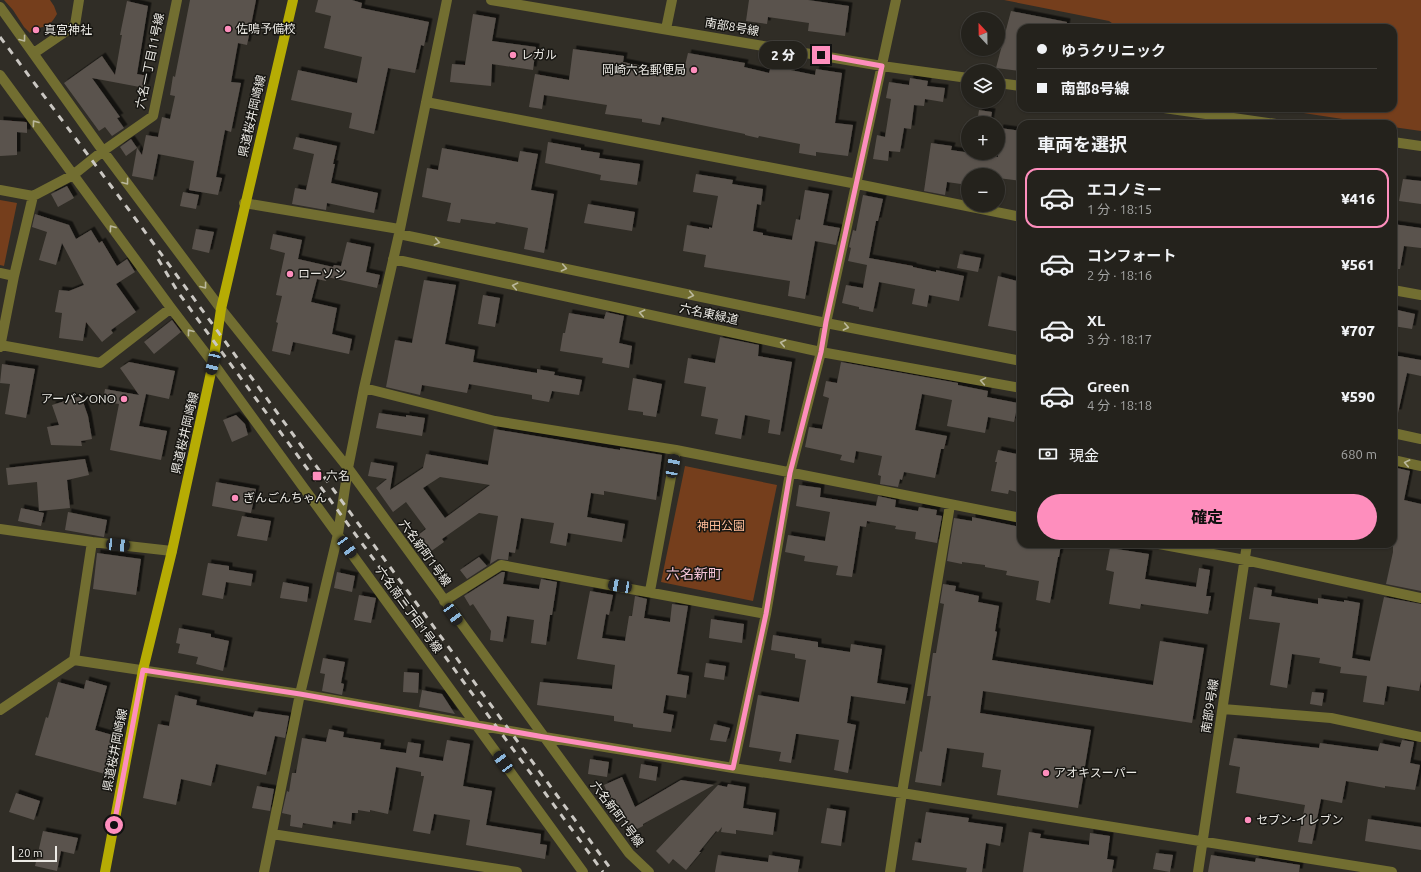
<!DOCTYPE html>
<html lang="ja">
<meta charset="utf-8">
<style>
:root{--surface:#24221c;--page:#302f29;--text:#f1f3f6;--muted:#a3a4a3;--line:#413f3b;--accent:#fe8ebd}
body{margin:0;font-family:Ubuntu,"Noto Sans JP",sans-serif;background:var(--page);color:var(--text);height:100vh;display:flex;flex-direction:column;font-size:15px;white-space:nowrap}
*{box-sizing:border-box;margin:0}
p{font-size:13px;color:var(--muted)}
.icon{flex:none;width:22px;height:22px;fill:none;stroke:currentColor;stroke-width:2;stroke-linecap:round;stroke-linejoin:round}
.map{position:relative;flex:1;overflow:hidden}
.sheet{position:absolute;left:1017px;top:120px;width:380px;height:428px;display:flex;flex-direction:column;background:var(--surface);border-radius:12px;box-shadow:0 1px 3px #0004,0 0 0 1px var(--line)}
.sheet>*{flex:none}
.top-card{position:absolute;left:1017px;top:24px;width:380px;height:88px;border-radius:12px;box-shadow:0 1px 3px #0004,0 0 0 1px var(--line);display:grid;align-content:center;height:88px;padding:0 20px;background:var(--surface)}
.needle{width:26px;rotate:338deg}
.buttons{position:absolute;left:961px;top:12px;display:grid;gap:8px}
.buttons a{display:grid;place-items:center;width:44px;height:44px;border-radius:50%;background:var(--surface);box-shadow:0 1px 3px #0004,0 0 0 1px var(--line);font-size:20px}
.scale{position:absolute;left:12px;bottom:10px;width:45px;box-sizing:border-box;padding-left:4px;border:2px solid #eceae5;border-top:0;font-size:11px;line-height:14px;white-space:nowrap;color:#eceae5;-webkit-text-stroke:3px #171612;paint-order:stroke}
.end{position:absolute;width:18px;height:18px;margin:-9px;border:5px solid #fe8ebd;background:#111;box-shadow:0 0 0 2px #111}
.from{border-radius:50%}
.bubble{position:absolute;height:28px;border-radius:14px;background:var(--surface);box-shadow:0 1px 3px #0004,0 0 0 1px var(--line);font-size:13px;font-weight:800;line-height:28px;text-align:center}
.car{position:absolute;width:12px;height:24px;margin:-12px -6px;border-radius:5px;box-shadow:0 0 3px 1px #0007;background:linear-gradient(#222 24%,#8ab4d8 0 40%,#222 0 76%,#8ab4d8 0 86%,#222 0)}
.top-card b{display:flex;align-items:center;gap:14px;height:38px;font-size:15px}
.top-card b+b{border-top:1px solid var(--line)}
.top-card i{width:10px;height:10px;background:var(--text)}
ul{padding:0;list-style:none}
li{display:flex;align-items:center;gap:12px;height:60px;margin:0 8px 6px;padding:0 12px;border:2px solid transparent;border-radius:12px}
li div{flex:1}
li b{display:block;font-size:15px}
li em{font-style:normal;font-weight:800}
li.on{border-color:var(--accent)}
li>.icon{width:36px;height:36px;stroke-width:1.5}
h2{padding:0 20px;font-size:18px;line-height:48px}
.pay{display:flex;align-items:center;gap:10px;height:44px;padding:0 20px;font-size:15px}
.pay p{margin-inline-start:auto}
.button{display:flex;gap:8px;margin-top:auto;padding:8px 20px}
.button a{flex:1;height:46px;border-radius:24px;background:var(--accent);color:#111;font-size:16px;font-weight:800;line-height:46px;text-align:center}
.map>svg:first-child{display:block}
.green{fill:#753e1c}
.building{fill:#5a534d;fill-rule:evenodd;filter:url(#shadow)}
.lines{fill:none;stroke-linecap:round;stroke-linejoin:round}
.minor{stroke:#726e31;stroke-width:10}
.major{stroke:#b6ac04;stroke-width:10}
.rail{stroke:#cac7c2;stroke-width:3;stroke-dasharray:7 7;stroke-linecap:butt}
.oneway{stroke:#bbb89d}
.route{stroke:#fe8ebd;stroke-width:5}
.poi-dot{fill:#fe8ebd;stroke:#171612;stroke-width:1.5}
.labels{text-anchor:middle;stroke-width:3;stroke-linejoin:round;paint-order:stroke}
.street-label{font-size:12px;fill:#eceae5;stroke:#171612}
.poi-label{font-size:12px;fill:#eceae5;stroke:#171612;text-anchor:start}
.park-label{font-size:12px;fill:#ffbd98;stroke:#171612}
.quarter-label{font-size:14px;fill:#f7c6d7;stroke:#171612}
</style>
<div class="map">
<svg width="1421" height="872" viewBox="0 0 1421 872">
<defs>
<filter id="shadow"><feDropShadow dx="3.5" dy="-3.5" stdDeviation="0" flood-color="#0009"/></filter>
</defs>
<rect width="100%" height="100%" fill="#302d26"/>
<!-- green -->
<path class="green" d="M4,0H50L54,6L57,14C47,32 43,23 30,33L24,27L13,10Z
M1004,0H1421V131L1393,127V124H1375L1271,108H1393V28H1119L1109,21Z
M0,200L17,203L4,266L0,265Z
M685,466L777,485L753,601L661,582Z"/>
<!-- building -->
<path class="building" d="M190,0H256L247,45L238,43L231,82L241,83L231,132L225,130L216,177L222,178L218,195L189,190L194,161L158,154L153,180L132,176L137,148L126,156L120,147L131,139L142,155L146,135L158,137L162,117L170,119L175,96L170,95L173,76L175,77Z
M318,0H352L362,3L361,8L429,22L424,46L421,45L415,73L388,68L374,134L349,128L352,113L291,100L298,70L357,83L362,57L324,48L331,16L315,12Z
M749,0H808L849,6L845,36L808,31L809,23L768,17L767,24L746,21Z
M127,1L148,6L137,74L148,76L145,88L92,78L120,117L117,118L124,128L112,136L105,127L99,131L64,83L102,56L115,75L122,35H120Z
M1011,11L1067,22L1066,28H1021V71L996,68Z
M473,14L496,18L492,41L536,47L533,70L492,64L491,86L450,82L452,64L465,65Z
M573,49L624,56L623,62L683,74L688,53L745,63L744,67L769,73L771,66L815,75L816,69L842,73L835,123L853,125L848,156L816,152V156L799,153L800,144L759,136L758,138L745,135V134L662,117L660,125L642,122V119L605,114L607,105L544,95L542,109L529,107L535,74L569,80Z
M910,78L928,81L927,86L945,88L943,102L925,99L924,106L914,105L911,129L904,128L900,152L889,151L888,161L873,159L877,135L885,137L891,99L886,98L889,82L909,85Z
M979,110L992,112L990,123H977Z
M0,120L26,122L27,123V133L17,132V155L0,156Z
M1000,128L1021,131V181L998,178V175H968V185L947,182L945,195L924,191L931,143L952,146L951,150L998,157V142Z
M296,137L337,146L333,164H335L331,183L378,193L374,213L327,203L326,210L292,204L295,188L306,190L314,154L293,149Z
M548,142L581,148V150L600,153L599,158L640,164L637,185L600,180L601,175L545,163Z
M442,148L518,162L520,151L538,154L531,190L554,194L544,253L524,249L528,228L496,222L495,224L461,219L460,223L447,221L451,203L422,197L427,168L438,170Z
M696,174L733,180L732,184L763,189L761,205L757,204L753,231L763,233V235L792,240L796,219L800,220L805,190L829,194L823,225L840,228L836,245L815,241L805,299L788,296L790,281L704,267L706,255L683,251L687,225L709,229V227L712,228L718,196L693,192Z
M1403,179L1421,181V204L1399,201Z
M67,186L74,198L58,207L51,194Z
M183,192L199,195L196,209L180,206Z
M863,195L883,199L878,221H876L869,258L913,266V267L936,272V270L964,276L959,301L929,295L927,307L912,304L915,289L879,282L873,312L859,309V307L842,303L846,285L863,288L867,265L848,261L851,248L849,247L853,230L856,231Z
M588,204L635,212L632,231L584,223Z
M35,214L69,225L76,239L91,230L99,243L102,241L117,266L127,259L135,272L116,284L136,312L111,330L113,333L102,342L86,322L83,341L59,338L62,313L55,312L59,290L69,291L84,285L62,243L56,265L39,260L47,232L32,227Z
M1393,224L1421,228V248L1404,246L1400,269H1393Z
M196,229L214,232L209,253L192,249Z
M273,234L302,240L298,259L333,267L334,265L341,266L347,242L371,247L366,272L380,275L377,288L327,277L326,281L317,279L311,302L337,308L332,334L352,339L349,354L293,342L290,355L272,351L278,323L276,322L282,296L276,295L285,253L270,249Z
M960,254L981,258L978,272L957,268Z
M998,276L1021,282V332L988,326Z
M424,280L456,285L445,344L475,350L473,362L537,373V369L555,372L554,375L582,380L579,395L552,391L549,402L532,399V395L469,384L467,393L422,385L420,395L386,387L395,340L412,343Z
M483,295L500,298L495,327L478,324Z
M1393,309L1415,314L1412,329L1393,326Z
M606,312L624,316L619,343L632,346L629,368L602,363L603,358L560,351L563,333H565L569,313L604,319Z
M172,320L181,332L154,354L144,342Z
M720,337L759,345L758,356L792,362L780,435L768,433L770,420L745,415L741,439L715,434L718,419L701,416L706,387L684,383L688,358L715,363Z
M1393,355L1421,360V376L1407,373L1398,413L1393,412Z
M129,362L175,371L169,399L146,394L139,426L167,431L161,460L110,450L119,404L103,401L105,389L139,395L120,368Z
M841,362L958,383V385L988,391L987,397L1018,403L1014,422L988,417L985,433L947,426L952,400L922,394L915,430L947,436L944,449H941L935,478L904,472L902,480L900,479L898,487L880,484L881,476L878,475L882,456L856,451L854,463L840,460L842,455L805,447L809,427L822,429L829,398L823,396L826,381L837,383Z
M2,364L35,369L26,418L5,414L10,384L0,383Z
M633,378L662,384L656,417L643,415V412L628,410Z
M81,396L88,416L92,439L81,441L82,446L51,445L47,427L59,425L52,405Z
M379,413L406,417V415L425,418L422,436L376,428Z
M236,415L245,424L248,435L232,442L223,420Z
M494,429L620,450V448L662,455L656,500L604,491V495L591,493L587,517L625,524L622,542L568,533L566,546L550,543L554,523L521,518L515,553L509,552L508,560L498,559L490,564L498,516L479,513L442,539L444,542L430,552L417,536L426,529L406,502L393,512L376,488L387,479L368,476L371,462L394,466L390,490L423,468L426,454L488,465ZM440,477L490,485L445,518L423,488Z
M998,450L1021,455V493L1009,490L1008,494L991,491L997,462H995Z
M85,459L89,475L67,480L70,508L39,511L37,482L8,485L6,468Z
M1393,467L1410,471L1404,500L1421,504V591L1386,584L1393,552V532L1395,525H1393Z
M216,482L256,489L251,513L212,506Z
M799,485L821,488L820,497L876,506L878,496L896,500L895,507L918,511L919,507L937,510L936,515L942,516L937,543L915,539L916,532L895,529L896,526L867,521L866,527L860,526L852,577L836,575L838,566L804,561L805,556L785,552L788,535L825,541L830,512L796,506Z
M21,508L44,513L41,526L18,521Z
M68,512L107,520L104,537L65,530Z
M242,516L271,521L267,541L237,536Z
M972,517L1021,527V544H1061L1059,557H1058L1050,603L1036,600L1039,581L1006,575L1007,571L985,567V565L962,562V564L947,561L954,518L972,521Z
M1110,548L1149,554L1145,579L1196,587L1199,568L1210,570L1206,596H1211L1208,614L1141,604L1140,609L1109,604L1114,572L1106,570Z
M97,553L141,559L136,595L93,589Z
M479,557L487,566L467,579L460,570Z
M208,563L229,566V570L253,574L251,586L226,582L223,599L202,595Z
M337,572L355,576L352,592L334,588Z
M502,572H505L503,584L539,589L541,579L557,582L552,615H550L546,645L531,643L534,620L507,616L503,642L490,640L491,631L473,604L470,606L464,596Z
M283,582L309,587L307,602L280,598Z
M943,584L956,586L955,591L979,596L978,602L999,606L995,631L997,632L992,660L1153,685L1160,641L1204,648L1192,723L983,691L980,713L1091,730L1078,808L997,795L1001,770L982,767L984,753L947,748L941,786L915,782L920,751L922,752L931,696H927L933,653H936L944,604L940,603Z
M1254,587L1272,590L1271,596L1318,604V598L1344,602V600L1360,603L1352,658L1370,661L1384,597L1421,604V681L1419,691L1387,686L1384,705L1363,702L1367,676L1340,673L1341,667L1319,663L1320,658L1292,654L1287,688L1270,685L1280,623L1249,619Z
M590,591L613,595L609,615L606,614L602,638L625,641L629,616H632L635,596L647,599L644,618L670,622L672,604L688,606L677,674L689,676L686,698L666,695L663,713L674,715L671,732L633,727V724L614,721V716L537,705L540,682L612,689L615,665L577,659Z
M359,595L376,598L371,623L354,620Z
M711,619L744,624L742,643L709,638Z
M179,628L211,634V637L229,641L223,671L196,664L198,657L178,653L180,644L176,643Z
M773,635L818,642V647L850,652L851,644L882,649L877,683L908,688L905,704L851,696L847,723L856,725L848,773L834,770L839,740L798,734H796L791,763L779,761L781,752L749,747L758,695L799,702L806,660L795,658V654L771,650Z
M323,658L345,662L341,683L344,684L342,695L322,691L325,674L320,673Z
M706,663L726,666L724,680L704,677Z
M404,672L419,673L418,693L403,692Z
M86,680L107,686L95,730L116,736L105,774L35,755L46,717L48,718L58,682L84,689Z
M422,690L442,694L455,714L419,707Z
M1312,692L1324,693L1322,706L1310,704Z
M175,695L197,700L196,705L253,717L255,711L289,716L285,738L275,736L266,775L216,764L211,786L181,779L176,805L143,798L158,724L169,726Z
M714,724L730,728L726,742L710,740Z
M329,729L344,732L343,737L381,743L380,749L406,753L408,742L421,744L419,757L443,761L447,740L470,744L463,786L492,791L486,825L541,834L540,844L547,845L545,859L466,845L470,820L434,814L430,834L413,831L424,776H421V772L396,767L388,814L370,810V812L358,810V813H352L351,824L333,821L332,828L303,823L302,828L290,826L291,815L282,813L287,791L289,792L292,773H296L302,738L326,742Z
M1234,738L1319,748L1320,743L1378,751L1380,743L1400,747L1402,740L1414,742L1410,763L1420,765L1415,790L1385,786V788L1346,781L1342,803L1321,799L1312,844L1298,842L1305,805L1236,793L1240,767L1229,765Z
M590,759L609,762L607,777L588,774Z
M641,764L658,767L656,781L639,778Z
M622,777L635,807L681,780L714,785L643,824V826L631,832L614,800L611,801L604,785Z
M728,784L746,787L743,808L776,813L773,835L736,830V834L721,832L722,827L718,832L716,831L699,852H701L686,870L673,859L669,864L656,851L718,785L727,787Z
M257,786L274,789L270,811L252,808Z
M16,793L40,801L34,820L9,812Z
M827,808L846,811L841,846L821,843Z
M926,812L969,818L968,822L1003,827L1000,846L986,843L982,872H966L967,868L912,860L915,842L921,843Z
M1368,819L1421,827V850L1365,841Z
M43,831L78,838L74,854L61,851L57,871L35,866Z
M1029,832L1041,834L1040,838L1089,845L1090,833L1110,836L1107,859L1114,860L1112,872H1023Z
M1156,853L1173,855L1170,872L1153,869Z
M718,855L768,862L769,855L800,860L798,872H715Z
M1211,855L1255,862L1256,858L1300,865L1299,872H1208Z"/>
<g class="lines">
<!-- minor -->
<path class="minor" d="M491,0L882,66L968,78
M0,7L103,151L221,309L348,468L629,853L649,872
M666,29L672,0
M34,53L75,25L79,0
M0,75L171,308L213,363L583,872
M998,83L1021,86
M426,102L857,184L1021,217
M1164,108L1276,124
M1393,142L1421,146
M0,190L33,196L73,175L103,151L153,116L177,0
M244,203L399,229
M399,234L826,323L1021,361
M393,259L821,352L1021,388
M0,273L14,276
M1393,290L1421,295
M0,345L100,363L171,308
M0,347L14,276L33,196
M364,388L495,421L676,450L1021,518
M1393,433L1421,439
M1393,460L1421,466
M0,529L92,542L172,551
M1159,544L1245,560L1421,598
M650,591L676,450
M444,601L501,565L766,614
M74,660L92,542
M1223,709L1331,718L1421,737
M0,710L74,660L300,694L544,737L733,768L902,793L1392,872
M733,768L766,614L790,473L821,352L826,323L896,0
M272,834L517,872
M264,872L300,694L338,534L348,468L364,388L399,234L447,0
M890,872L902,793L950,505
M1198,872L1247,544"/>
<!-- major -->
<path class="major" d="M105,872L143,670L172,551L213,363L221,309L293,0"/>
<!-- rail -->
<path class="rail" d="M0,37L129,210L613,872
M158,259L178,292L196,317L603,872"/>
</g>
<!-- one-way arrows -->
<defs><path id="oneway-chevron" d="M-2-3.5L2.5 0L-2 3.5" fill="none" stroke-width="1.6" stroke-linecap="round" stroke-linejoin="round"/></defs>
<g class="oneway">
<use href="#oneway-chevron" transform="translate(23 39) rotate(53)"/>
<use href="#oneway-chevron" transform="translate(35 123) rotate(-126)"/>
<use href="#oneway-chevron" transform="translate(126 182) rotate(53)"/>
<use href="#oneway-chevron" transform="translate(112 228) rotate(-126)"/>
<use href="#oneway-chevron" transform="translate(437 242) rotate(12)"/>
<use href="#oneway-chevron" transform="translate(564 268) rotate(12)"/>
<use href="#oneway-chevron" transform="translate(204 286) rotate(53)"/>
<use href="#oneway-chevron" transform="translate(515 286) rotate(-168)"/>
<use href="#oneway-chevron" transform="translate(691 295) rotate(12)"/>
<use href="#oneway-chevron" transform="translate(642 313) rotate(-168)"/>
<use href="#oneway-chevron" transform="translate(846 327) rotate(11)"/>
<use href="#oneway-chevron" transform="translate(190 332) rotate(-128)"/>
<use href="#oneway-chevron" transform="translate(783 343) rotate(-168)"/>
<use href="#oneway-chevron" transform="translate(983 381) rotate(-170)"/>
<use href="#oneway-chevron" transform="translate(1407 463) rotate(-168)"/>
</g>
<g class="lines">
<!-- route -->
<path class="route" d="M114,825L143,670L300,694L544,737L733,768L766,614L790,473L821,352L826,322L882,66L821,55"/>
</g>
<!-- markers -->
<g class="poi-dot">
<circle cx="228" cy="29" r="4"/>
<circle cx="36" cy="30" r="4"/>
<circle cx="513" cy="55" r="4"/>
<circle cx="694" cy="70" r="4"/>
<circle cx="290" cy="274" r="4"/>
<circle cx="124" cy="399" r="4"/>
<rect x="312" y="471" width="10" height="10" rx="2"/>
<circle cx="235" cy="498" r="4"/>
<circle cx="1046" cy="773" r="4"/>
<circle cx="1248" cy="820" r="4"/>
</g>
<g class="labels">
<!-- street labels -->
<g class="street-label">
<text transform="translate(732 27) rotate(10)" y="4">南部8号線</text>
<text transform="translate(150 61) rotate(-78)" y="4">六名一丁目11号線</text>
<text transform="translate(252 116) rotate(-77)" y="4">県道桜井岡崎線</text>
<text transform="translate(709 314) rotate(12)" y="4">六名東緑道</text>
<text transform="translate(185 433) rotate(-77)" y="4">県道桜井岡崎線</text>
<text transform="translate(425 553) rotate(54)" y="4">六名新町1号線</text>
<text transform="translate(409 610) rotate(54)" y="4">六名南二丁目1号線</text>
<text transform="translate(1210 706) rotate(-81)" y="4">南部9号線</text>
<text transform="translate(115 750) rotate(-79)" y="4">県道桜井岡崎線</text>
<text transform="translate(617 814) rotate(53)" y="4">六名新町1号線</text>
</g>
<!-- poi labels -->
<g class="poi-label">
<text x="236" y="33">佐鳴予備校</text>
<text x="44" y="34">真宮神社</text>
<text x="521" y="59">レガル</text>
<text x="686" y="74" text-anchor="end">岡崎六名郵便局</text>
<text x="298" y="278">ローソン</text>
<text x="116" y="403" text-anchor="end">アーバンONO</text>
<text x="326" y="480">六名</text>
<text x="243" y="502">ぎんごんちゃん</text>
<text x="1054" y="777">アオキスーパー</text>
<text x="1256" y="824">セブン-イレブン</text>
</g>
<!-- park labels -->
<g class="park-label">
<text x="721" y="530">神田公園</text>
</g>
<!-- quarter labels -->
<g class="quarter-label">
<text x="694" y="579">六名新町</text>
</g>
</g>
</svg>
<div class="buttons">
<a><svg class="needle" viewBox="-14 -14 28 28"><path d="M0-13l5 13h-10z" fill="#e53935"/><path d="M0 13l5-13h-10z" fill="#a3a4a3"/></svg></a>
<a><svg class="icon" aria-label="layers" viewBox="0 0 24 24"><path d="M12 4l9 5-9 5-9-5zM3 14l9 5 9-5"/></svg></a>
<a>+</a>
<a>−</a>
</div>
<div class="scale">20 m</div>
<i class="end from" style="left:114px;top:825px"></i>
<i class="end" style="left:821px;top:55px"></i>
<div class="bubble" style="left:759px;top:41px;width:48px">2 分</div>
<i class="car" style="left:213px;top:363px;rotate:193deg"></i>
<i class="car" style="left:673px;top:466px;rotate:11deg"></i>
<i class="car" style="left:118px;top:545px;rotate:96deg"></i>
<i class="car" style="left:347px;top:547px;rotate:144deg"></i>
<i class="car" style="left:620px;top:586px;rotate:280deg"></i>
<i class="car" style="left:453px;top:614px;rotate:144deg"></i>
<i class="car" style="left:503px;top:762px;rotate:324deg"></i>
<div class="top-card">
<b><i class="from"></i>ゆうクリニック</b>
<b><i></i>南部8号線</b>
</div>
<section class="sheet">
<h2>車両を選択</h2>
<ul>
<li class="on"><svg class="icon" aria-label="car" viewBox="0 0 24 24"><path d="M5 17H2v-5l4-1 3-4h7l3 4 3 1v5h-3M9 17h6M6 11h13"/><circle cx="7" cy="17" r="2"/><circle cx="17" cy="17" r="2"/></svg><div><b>エコノミー</b><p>1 分 · 18:15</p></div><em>¥416</em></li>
<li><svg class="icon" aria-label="car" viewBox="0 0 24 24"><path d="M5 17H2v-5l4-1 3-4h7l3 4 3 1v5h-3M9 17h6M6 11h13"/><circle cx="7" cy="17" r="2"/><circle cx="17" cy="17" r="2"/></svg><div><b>コンフォート</b><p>2 分 · 18:16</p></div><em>¥561</em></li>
<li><svg class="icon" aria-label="car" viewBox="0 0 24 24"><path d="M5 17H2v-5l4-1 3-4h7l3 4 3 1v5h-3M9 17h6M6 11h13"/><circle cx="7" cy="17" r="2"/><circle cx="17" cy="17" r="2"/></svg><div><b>XL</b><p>3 分 · 18:17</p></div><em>¥707</em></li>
<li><svg class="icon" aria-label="car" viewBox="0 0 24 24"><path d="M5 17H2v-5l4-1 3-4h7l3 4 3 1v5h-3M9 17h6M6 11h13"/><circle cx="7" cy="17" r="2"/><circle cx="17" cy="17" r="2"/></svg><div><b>Green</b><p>4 分 · 18:18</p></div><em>¥590</em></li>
</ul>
<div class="pay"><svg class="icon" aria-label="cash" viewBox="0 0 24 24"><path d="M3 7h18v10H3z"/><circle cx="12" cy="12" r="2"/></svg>現金<p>680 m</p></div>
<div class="button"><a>確定</a></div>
</section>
</div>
